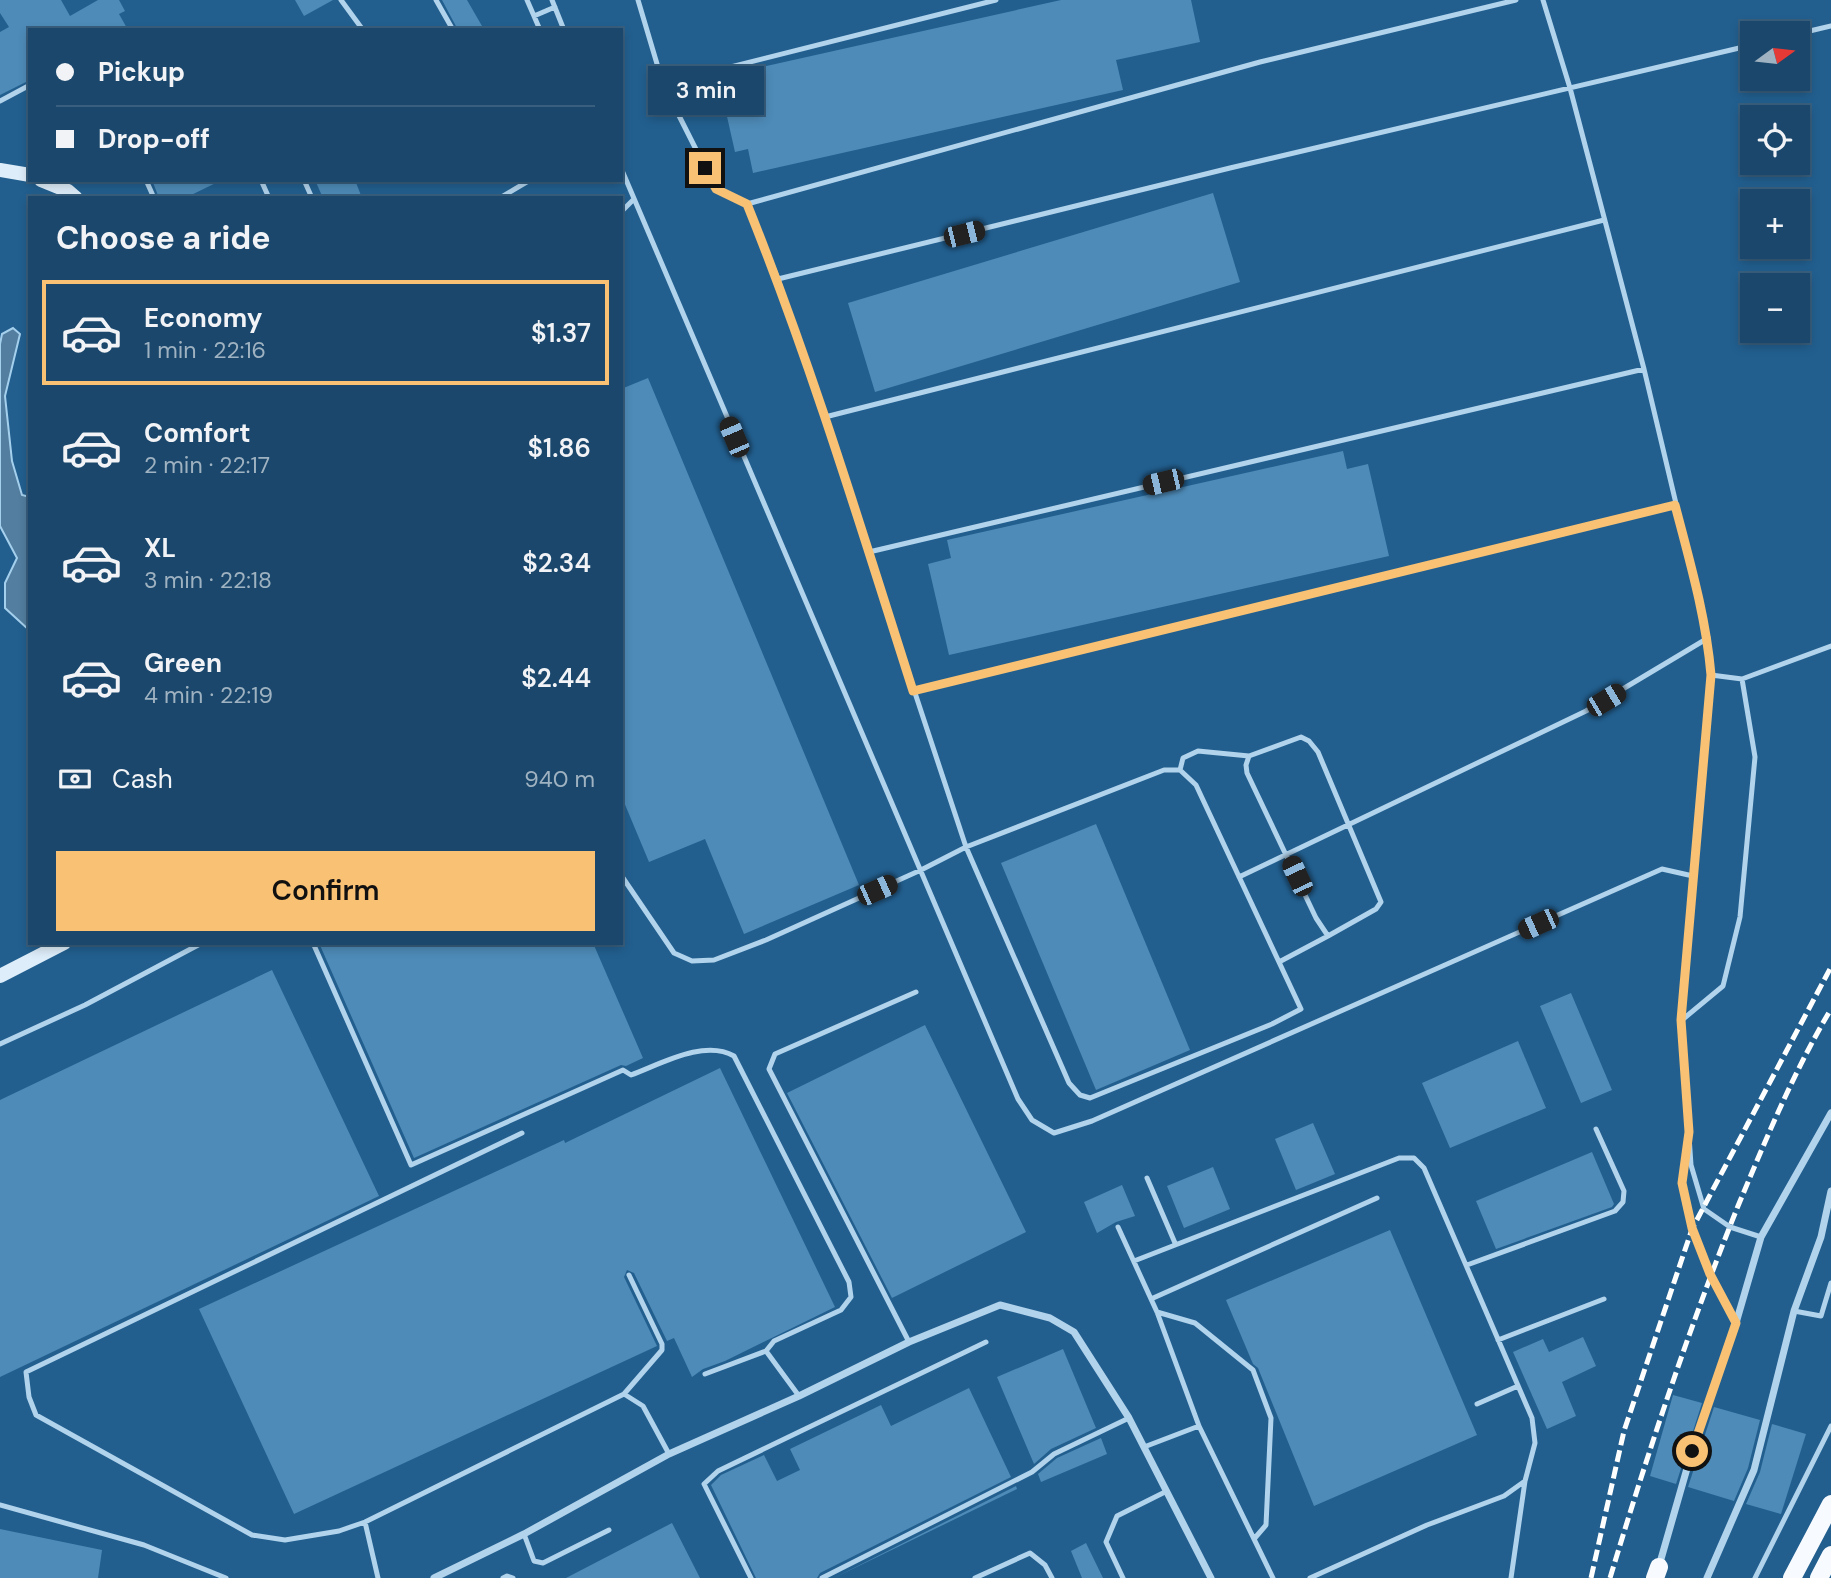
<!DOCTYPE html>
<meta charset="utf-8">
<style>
:root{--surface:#1a476b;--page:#234e71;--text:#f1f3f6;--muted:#9fb2c1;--line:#385f7e;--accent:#f8c173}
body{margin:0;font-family:"DM Sans",sans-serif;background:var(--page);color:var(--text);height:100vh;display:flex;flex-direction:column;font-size:26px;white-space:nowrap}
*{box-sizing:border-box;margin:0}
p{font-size:23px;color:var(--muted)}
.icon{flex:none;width:38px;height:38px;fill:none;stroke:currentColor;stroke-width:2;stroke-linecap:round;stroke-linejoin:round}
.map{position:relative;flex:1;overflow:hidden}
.details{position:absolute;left:28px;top:196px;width:595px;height:749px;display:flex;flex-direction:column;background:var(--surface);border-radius:0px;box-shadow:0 4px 10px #0003,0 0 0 2px var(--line)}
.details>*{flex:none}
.hud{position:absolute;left:28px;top:28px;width:595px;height:154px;border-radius:0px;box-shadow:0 4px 10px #0003,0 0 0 2px var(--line);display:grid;align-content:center;height:154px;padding:0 28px;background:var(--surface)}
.needle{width:46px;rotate:75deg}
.tools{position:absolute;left:1740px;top:21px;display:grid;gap:14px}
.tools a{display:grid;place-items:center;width:70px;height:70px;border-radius:0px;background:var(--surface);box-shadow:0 4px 10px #0003,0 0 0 2px var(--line);font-size:35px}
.end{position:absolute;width:32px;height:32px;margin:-16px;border:9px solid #f8c173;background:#111;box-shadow:0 0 0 4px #111}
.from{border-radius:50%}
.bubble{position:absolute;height:49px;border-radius:0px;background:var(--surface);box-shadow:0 4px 10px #0003,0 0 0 2px var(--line);font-size:23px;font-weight:600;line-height:49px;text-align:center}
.car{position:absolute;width:21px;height:42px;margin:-21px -10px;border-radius:9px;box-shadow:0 0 5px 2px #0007;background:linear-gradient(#222 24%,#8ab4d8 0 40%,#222 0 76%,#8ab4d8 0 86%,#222 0)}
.hud b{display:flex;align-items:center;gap:24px;height:66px;font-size:26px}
.hud b+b{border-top:2px solid var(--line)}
.hud i{width:18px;height:18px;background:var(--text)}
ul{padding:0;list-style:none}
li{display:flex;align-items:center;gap:21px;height:105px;margin:0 14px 10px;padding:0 14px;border:4px solid transparent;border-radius:0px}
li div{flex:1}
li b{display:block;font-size:26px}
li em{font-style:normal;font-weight:600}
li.current{border-color:var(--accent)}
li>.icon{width:63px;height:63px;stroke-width:1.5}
h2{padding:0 28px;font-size:32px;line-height:84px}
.pay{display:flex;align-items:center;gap:18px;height:77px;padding:0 28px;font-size:26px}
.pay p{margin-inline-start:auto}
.cta{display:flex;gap:14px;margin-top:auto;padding:14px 28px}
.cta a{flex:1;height:80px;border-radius:0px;background:var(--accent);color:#111;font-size:28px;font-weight:600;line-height:80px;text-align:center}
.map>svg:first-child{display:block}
.water{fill:#537e9f;stroke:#a5d0ed;stroke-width:2}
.building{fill:#4e8bb8}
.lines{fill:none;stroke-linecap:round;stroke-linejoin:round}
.lane{stroke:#b1d3ec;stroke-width:5}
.street{stroke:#b1d3ec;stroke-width:7}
.secondary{stroke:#ddedf9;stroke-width:14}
.primary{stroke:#f7fbff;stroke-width:18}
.rail{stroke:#fff;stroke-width:5;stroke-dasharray:12 5;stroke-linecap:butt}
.route{stroke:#f8c173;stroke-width:9}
</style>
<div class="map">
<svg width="1831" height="1578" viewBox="0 0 1831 1578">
<rect width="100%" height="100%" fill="#225f8f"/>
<!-- water -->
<path class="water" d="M13,328L20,334L5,396L12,461L22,495L30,497L29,630L5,608V583L17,558L0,526V344L2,334Z"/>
<!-- building -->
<path class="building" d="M0,0H61L70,16L98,0H119L125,11L119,14L128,30H30V80L0,95V32L9,27L0,13Z
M295,0H333L304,16Z
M442,0H467L482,26L475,30H458Z
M1061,0H1191L1200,42L1116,60L1123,90L753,173L748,149L735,152L721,90L734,87L731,74Z
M152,180H222L185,198H159Z
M315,180H355L362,198H323Z
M1213,193L1240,282L875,392L848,303Z
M648,378L859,885L744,934L705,839L649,862L621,795V389Z
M1343,451L1347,469L1368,464L1389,556L949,655L928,564L951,558L947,540Z
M1096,824L1190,1050L1096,1090L1001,863Z
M319,943H593L643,1058L626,1066L621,1065L414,1158Z
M272,970L379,1196L0,1377V1100Z
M1571,993L1612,1090L1581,1103L1540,1006Z
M925,1025L1026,1232L892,1298L787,1093Z
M1518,1041L1546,1108L1450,1148L1422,1083Z
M720,1068L835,1307L725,1361L703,1369L692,1377L674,1338L667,1341L634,1273L627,1270L624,1277L657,1346L294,1514L199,1309L564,1140L565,1143Z
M1313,1123L1335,1174L1296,1190L1275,1139Z
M1592,1152L1614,1204L1612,1207L1496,1249L1476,1201Z
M1213,1167L1230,1209L1184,1228L1167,1186Z
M1122,1185L1135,1216L1116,1222L1097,1233L1084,1202Z
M1390,1230L1477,1435L1314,1506L1258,1368L1253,1364L1226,1300Z
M1583,1337L1596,1366L1562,1382L1576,1416L1547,1429L1513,1352L1543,1339L1549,1352Z
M1063,1349L1096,1428L1051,1449L1034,1464L997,1377Z
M969,1388L1011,1477L820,1573L817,1578H756L711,1485L721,1475L764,1455L777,1481L800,1470L790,1449L881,1405L891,1426Z
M1673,1395L1702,1403L1676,1484L1650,1476Z
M1714,1407L1760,1420L1748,1468L1734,1501L1688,1487Z
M1772,1424L1806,1434L1781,1514L1746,1504L1760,1472Z
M1101,1438L1107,1454L1041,1482L1038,1474L1057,1458Z
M1016,1486L1017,1489L834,1578Z
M672,1523L700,1578H566Z
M0,1529L102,1550L98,1578H0Z
M1086,1543L1103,1578H1082L1071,1551Z"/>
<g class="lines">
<!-- lane -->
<path class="lane" d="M341,0L363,30
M436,0L453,30
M527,0L534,16L555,7
M552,0L564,30
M1543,0L1570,88L1644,369L1708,638L1711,675L1681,1020L1691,1165L1704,1209L1730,1227L1761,1237
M534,16L540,30
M1797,34L1831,26
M663,84L996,0
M0,101L30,85
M621,168L1018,1099L1032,1120L1054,1133L1092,1121L1662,869L1693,876
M146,180L154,198
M261,180L269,198
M304,180L312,198
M500,198L530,180
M747,204L1260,62L1516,0
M621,212L634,199
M778,279L1230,168L1752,45
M825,417L1604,220
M869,552L1644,369
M1711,675L1742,679L1831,646
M913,691L1675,505
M1301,737L1309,741L1318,752L1381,902L1376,909L1328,936L1316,918L1247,773L1246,765L1249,756Z
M1180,770L1183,758L1198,751L1249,756
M621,875L674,953L692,961L714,960L766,940L921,870L966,847L1164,770H1180L1196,785L1301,1009L1272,1024L1090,1098L1080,1095L1069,1083L966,847L778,279L747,204L716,189L663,84L638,0
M1239,877L1586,711L1708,638
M313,943L411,1165L623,1070L631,1075C661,1064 704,1039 734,1056L849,1282L851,1297L841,1310L774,1341L766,1351L799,1396
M1279,962L1328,936
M1682,1020L1723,986L1740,917L1755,757L1742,679
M0,1044L85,1005L202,943
M522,1133L26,1372L29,1397L36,1415L252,1535L285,1540L339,1531L365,1522L624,1394L643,1406L669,1454
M1687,1146C1686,1158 1681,1172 1682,1184C1686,1230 1715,1282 1736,1323
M1147,1178L1175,1243
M1118,1227L1157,1312L1199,1426
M1134,1261L1399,1158H1414L1424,1168L1532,1418L1535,1443L1525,1481L1504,1496L1427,1525L1310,1578
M1467,1265L1615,1211L1623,1202L1624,1191L1596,1129
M1151,1299L1377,1198
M1794,1311L1821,1316L1831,1283
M1157,1312L1195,1323L1253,1370L1271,1418L1266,1525L1254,1539
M1498,1340L1604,1299
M909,1342L769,1069L775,1054L916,992
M705,1374L766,1351
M624,1394L662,1350V1344L629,1275
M1477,1404L1518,1386
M1144,1447L1199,1426L1273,1578
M0,1505L144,1545L226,1578
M365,1522L378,1578
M524,1534L534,1561L543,1563L609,1530
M503,1578L507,1576L513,1578
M751,1578L704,1484L718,1471L986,1342
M822,1578L1032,1472L1054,1454L1129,1418
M975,1578L1030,1553L1045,1565L1052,1578
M1123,1578L1106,1542L1117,1516L1167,1491
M1511,1578L1525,1481
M1755,1578L1831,1426"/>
<!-- street -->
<path class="street" d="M1659,1566L1692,1451L1736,1323L1761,1237L1831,1113
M434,1578L524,1534L669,1454L799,1396L909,1342L1000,1305L1050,1318L1074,1332L1129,1418L1211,1578
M1707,1578L1754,1470L1794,1311L1821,1237L1831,1191"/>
<!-- secondary -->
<path class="secondary" d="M0,170L30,175
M41,180L68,191L76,198
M0,976L64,943"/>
<!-- primary -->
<path class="primary" d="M1655,1578L1659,1567
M1792,1578L1831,1504
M1819,1578L1831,1555"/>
<!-- rail -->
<path class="rail" d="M1591,1578L1624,1431L1692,1229L1831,967
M1610,1578C1648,1452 1689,1328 1738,1206C1766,1139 1794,1071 1831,1009"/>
</g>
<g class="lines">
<!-- route -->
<path class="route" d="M705,168L716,189L747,204C811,363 861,528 913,691L1675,505C1690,562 1706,617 1711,675L1681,1020L1689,1132L1682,1183L1692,1228L1710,1274L1736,1323L1692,1451"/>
</g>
</svg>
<div class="tools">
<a><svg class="needle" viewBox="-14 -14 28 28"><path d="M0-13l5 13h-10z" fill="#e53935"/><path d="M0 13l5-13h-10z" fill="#9fb2c1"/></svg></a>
<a><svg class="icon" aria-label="locate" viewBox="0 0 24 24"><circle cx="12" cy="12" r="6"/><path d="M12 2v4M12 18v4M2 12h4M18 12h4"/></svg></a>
<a>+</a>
<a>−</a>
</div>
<i class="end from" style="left:1692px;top:1451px"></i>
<i class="end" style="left:705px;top:168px"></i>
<div class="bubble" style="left:648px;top:66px;width:116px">3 min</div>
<i class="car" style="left:964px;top:234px;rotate:76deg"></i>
<i class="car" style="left:734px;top:437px;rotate:337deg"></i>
<i class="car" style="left:1163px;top:482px;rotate:257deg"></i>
<i class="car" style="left:1606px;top:700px;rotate:59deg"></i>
<i class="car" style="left:1297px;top:876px;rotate:335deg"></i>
<i class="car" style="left:877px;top:890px;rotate:66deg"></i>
<i class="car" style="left:1538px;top:924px;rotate:246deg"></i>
<div class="hud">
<b><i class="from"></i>Pickup</b>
<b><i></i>Drop-off</b>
</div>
<section class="details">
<h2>Choose a ride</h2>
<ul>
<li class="current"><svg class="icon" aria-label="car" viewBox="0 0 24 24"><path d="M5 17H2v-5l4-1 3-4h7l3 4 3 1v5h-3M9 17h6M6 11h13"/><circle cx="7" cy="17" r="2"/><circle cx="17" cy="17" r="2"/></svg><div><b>Economy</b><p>1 min · 22:16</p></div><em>$1.37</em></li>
<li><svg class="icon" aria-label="car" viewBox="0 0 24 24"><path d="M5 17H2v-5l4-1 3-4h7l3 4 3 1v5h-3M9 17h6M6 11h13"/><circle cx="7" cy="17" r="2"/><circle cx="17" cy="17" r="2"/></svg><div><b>Comfort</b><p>2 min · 22:17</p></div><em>$1.86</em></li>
<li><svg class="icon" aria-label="car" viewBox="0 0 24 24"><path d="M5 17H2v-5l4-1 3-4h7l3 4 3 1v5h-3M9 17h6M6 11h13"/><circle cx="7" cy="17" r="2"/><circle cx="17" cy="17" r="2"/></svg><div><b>XL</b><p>3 min · 22:18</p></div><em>$2.34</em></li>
<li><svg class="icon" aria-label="car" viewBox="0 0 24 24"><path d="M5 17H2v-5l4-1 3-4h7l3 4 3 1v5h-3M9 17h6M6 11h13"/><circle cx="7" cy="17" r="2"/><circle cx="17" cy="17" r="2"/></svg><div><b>Green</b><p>4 min · 22:19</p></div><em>$2.44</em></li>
</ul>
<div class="pay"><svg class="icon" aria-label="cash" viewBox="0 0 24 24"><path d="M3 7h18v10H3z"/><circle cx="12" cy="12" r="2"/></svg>Cash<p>940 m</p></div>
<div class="cta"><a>Confirm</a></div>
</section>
</div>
